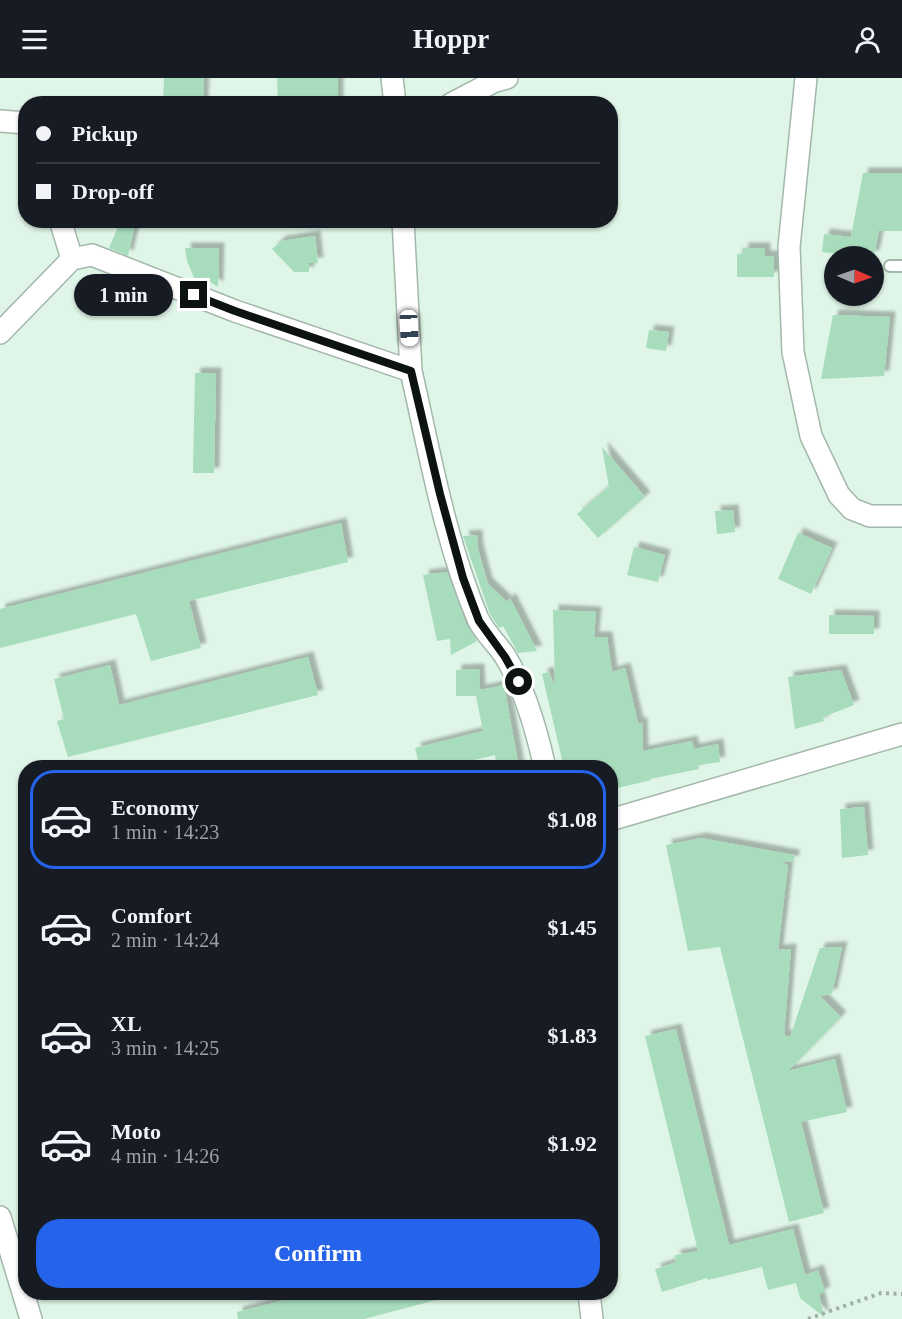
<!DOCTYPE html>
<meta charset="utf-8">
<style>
:root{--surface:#171b24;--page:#20242c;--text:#f1f3f6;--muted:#9ea1a6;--line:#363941;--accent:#2563eb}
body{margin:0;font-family:"Times New Roman",serif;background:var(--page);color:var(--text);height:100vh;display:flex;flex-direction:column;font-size:22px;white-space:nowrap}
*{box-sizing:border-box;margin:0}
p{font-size:20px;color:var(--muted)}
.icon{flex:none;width:33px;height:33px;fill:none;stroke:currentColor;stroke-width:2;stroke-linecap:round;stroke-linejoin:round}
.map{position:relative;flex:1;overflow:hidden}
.details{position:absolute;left:18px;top:682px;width:600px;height:540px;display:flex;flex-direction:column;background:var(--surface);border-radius:24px;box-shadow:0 2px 4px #0004}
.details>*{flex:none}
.top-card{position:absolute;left:18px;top:18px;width:600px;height:132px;border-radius:24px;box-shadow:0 2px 4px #0004;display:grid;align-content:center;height:132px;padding:0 18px;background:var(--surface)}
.needle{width:39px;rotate:92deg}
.controls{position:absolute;left:824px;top:168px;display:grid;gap:12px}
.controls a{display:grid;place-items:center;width:60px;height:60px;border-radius:50%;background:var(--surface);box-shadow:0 2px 4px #0004;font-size:30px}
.end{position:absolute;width:27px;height:27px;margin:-14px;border:8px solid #0d1410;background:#fff;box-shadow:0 0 0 3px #fff}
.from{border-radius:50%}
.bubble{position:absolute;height:42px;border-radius:21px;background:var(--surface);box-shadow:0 2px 4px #0004;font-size:20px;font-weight:700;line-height:42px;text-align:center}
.car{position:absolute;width:18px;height:36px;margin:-18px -9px;border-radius:8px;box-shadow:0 0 4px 2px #0007;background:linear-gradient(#fff 24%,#345 0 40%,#fff 0 76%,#345 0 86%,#fff 0)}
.top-card b{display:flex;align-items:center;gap:21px;height:57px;font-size:22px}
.top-card b+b{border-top:2px solid var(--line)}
.top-card i{width:15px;height:15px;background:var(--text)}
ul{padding:10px 0 0;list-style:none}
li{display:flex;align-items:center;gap:18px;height:99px;margin:0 12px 9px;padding:0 6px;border:3px solid transparent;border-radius:24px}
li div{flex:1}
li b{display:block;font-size:22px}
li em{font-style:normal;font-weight:700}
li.selected{border-color:var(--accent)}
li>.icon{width:54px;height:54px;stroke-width:1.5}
.cta{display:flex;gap:12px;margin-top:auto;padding:12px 18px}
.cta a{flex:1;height:69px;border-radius:24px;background:var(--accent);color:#fff;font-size:24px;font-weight:700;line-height:69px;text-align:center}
header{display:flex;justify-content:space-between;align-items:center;height:78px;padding:0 18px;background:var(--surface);font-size:27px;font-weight:700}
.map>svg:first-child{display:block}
.building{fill:#a7dcbc;filter:url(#shadow)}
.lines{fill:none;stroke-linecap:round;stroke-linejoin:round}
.service-casing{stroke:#a3b8ab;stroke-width:14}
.minor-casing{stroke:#a3b8ab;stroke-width:24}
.path{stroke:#9fb0a5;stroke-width:4;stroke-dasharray:3 4.5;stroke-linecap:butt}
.service{stroke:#fff;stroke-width:10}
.minor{stroke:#fff;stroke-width:21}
.route{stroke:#0d1410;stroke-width:8}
</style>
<header><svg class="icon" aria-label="menu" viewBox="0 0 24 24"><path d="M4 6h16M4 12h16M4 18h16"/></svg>Hoppr<svg class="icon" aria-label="person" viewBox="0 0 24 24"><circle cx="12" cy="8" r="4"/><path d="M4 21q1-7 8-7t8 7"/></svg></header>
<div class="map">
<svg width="902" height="1241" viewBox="0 0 902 1241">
<defs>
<filter id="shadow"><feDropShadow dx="5.5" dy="-5.5" stdDeviation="1.5" flood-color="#0004"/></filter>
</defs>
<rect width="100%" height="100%" fill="#dff5e7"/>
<!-- building -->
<path class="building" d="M164,0H204L203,26H163Z
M277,0H338V26H278Z
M863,95H902V153H879L874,178H848V177L822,174L824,156L851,159Z
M121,142H136L128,178L109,170Z
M315,158L318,185H309V194H294L272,171L281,163Z
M185,170H219L218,209L204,200L195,202L187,183Z
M743,170H765V178H774V199H737V176H743Z
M833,237L890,239L884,298L821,301Z
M649,252L669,254L666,273L646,270Z
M195,295H216L214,395H193Z
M602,369L645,419L598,460L577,436L609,409Z
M733,432L735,454L717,456L715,433Z
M341,445L348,484L189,523L201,570L151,583L136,536L0,570V531Z
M798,455L832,470L811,516L778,501Z
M477,457L478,471L487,505L507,524L510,520L537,573L518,575L503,548L499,550L490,536L463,458Z
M634,469L665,477L658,504L627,497Z
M447,494L466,546L477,563L451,577L450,561L437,563L423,497Z
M553,532L596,534L594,559H607L612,594L625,590L638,645H642L643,673L692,663L694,671L718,666L720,684L698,687L699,691L650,701L651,702L610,712V690H564L542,596L548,594L555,607Z
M829,537L874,538V556H829Z
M308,579L318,617L68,679L57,643L64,641L54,601L110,587L119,627Z
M479,591L480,612L504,607L519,690H497L495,677L442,690H420L415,670L483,653L476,618H456V592Z
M841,592L854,627L823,639L824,643L795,651L788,599Z
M864,729L868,777L842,780L840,731Z
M701,760L794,777V783L781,784L788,787L778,872L791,871L784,957L790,959L820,870L842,869L832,916L820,918L841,939L788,993L835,981L847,1034L801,1044L824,1135L789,1144L720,869L688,873L666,767Z
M676,951L729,1167L793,1151L805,1197L818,1192L825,1214L819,1216L824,1239L800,1220L796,1205L768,1212L762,1189L708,1202L707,1200L662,1214L655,1191L676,1184L675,1177L698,1173L645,958Z
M313,1215H439L440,1221L364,1241H238L237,1234Z"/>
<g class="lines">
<!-- service casing -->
<g class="service-casing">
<path id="service" d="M890,188H902"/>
</g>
<!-- minor casing -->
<g class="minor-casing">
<path id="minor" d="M392,0L395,26
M806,0L789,169L793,274L811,358L839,417L852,431L870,438H902
M451,26L493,4L507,0
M0,43L26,45
M60,142L72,181
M403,142L411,293
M0,255L72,181L92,177L235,233L411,293C430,376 445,463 478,541C484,554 497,566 505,578C524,609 537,654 545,690
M610,742L902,656
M0,1139L31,1241
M589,1215L592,1241"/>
</g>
<!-- path -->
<path class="path" d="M808,1241L881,1215L902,1216"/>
<!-- service -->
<use href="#service" class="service"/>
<!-- minor -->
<use href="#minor" class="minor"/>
</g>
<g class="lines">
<!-- route -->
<path class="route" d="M194,217L235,233L411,293L440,416L463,500L479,543L505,579L519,604"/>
</g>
</svg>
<div class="controls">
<a><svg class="needle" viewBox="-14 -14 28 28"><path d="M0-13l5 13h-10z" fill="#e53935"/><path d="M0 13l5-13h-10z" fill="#9ea1a6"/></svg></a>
</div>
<i class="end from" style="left:519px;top:604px"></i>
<i class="end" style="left:194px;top:217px"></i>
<div class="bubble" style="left:74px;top:196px;width:99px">1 min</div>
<i class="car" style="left:409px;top:250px;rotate:177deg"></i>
<div class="top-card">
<b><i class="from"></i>Pickup</b>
<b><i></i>Drop-off</b>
</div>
<section class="details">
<ul>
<li class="selected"><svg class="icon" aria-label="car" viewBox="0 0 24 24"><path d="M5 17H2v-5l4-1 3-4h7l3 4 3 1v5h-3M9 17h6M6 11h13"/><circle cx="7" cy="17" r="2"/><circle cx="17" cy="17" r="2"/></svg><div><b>Economy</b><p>1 min · 14:23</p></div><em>$1.08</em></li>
<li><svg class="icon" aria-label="car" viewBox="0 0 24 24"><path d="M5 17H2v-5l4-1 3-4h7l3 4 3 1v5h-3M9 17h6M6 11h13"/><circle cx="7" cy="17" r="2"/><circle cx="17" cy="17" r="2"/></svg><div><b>Comfort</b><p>2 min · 14:24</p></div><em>$1.45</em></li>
<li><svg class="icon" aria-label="car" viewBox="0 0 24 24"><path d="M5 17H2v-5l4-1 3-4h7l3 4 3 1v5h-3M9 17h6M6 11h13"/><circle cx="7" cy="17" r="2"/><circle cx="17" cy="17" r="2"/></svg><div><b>XL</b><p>3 min · 14:25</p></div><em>$1.83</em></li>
<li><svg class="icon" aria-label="car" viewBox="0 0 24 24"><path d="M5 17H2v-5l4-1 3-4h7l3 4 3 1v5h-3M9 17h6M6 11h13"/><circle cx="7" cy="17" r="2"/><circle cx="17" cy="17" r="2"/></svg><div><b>Moto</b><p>4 min · 14:26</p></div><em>$1.92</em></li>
</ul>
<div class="cta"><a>Confirm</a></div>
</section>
</div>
